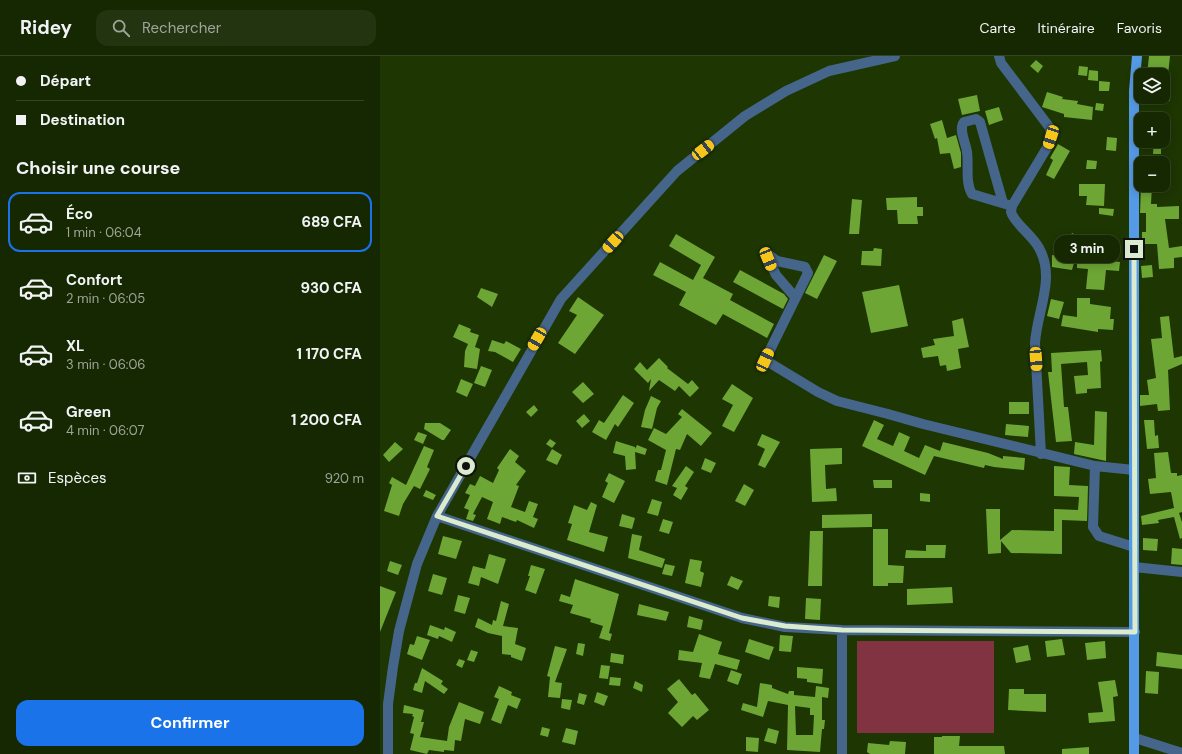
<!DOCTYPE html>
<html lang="fr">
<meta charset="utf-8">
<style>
:root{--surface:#162802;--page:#233411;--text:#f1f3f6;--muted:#9ea699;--line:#354424;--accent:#1a73e8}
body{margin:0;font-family:"DM Sans",sans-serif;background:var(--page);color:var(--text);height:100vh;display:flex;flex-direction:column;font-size:15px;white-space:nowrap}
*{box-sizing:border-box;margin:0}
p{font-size:13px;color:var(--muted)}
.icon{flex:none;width:22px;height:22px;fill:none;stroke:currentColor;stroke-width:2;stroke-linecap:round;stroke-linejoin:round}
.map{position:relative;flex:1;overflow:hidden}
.details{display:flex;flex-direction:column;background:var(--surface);width:380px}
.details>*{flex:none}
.guide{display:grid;align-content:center;height:88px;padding:0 16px;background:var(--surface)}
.controls{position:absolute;left:754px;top:12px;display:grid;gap:8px}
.controls a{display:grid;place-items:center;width:36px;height:36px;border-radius:8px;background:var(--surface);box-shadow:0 2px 10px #0003,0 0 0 1px var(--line);font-size:20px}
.end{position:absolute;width:18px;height:18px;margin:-9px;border:5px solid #daebcf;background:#111;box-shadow:0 0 0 2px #111}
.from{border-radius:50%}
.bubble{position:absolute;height:28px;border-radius:12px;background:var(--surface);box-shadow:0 2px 10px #0003,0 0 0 1px var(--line);font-size:13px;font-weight:700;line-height:28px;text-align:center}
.car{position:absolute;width:12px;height:24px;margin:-12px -6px;border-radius:5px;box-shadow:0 0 3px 1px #0007;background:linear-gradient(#f5c518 24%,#345 0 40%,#f5c518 0 76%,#345 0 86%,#f5c518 0)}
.guide b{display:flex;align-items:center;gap:14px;height:38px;font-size:15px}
.guide b+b{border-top:1px solid var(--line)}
.guide i{width:10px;height:10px;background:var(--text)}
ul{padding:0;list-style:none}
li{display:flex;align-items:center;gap:12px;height:60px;margin:0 8px 6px;padding:0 8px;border:2px solid transparent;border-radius:12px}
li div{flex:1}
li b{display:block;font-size:15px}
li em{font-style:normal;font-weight:700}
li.selected{border-color:var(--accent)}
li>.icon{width:36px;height:36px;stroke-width:1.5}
h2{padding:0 16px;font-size:18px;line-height:48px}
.pay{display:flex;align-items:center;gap:10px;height:44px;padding:0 16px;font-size:15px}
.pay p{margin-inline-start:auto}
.button{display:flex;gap:8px;margin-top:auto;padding:8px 16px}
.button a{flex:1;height:46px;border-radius:12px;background:var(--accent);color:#fff;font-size:16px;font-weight:700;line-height:46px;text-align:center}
header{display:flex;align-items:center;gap:24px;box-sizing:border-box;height:56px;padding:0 20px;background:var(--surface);border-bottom:1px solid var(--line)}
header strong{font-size:19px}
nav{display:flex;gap:22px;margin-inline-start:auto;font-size:14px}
.search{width:280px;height:36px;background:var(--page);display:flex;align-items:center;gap:10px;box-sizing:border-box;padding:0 14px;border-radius:12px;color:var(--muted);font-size:15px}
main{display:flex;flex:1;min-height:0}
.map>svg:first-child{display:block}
.pitch{fill:#823341}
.building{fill:#6da635;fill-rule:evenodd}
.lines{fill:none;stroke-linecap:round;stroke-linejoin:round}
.street{stroke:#45658a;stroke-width:10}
.primary{stroke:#559ae6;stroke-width:10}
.route{stroke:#daebcf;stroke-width:5}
</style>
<header>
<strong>Ridey</strong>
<div class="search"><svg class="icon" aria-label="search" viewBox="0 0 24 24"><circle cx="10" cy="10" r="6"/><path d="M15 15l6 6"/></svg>Rechercher</div>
<nav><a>Carte</a><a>Itinéraire</a><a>Favoris</a></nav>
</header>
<main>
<section class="details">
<div class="guide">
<b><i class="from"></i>Départ</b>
<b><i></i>Destination</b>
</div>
<h2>Choisir une course</h2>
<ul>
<li class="selected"><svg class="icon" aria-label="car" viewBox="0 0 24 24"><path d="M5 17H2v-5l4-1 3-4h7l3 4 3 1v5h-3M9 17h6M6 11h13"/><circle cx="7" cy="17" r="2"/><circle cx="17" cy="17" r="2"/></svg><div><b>Éco</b><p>1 min · 06:04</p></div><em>689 CFA</em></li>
<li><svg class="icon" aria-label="car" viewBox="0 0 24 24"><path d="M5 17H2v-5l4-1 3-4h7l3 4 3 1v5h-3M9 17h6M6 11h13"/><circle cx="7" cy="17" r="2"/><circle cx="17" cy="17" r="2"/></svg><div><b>Confort</b><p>2 min · 06:05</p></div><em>930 CFA</em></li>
<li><svg class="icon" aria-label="car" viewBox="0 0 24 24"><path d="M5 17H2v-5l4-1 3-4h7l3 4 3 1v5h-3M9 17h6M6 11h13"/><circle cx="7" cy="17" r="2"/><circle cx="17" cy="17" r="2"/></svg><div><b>XL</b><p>3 min · 06:06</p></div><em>1 170 CFA</em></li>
<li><svg class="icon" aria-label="car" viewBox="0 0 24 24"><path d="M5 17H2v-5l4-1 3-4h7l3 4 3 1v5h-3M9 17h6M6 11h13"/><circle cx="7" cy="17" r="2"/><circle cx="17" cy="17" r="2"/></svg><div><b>Green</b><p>4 min · 06:07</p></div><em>1 200 CFA</em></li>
</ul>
<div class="pay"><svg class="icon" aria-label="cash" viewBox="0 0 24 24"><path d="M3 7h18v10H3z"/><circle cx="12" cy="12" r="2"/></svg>Espèces<p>920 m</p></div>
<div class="button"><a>Confirmer</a></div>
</section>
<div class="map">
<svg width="802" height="698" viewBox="0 0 802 698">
<rect width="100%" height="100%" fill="#1d3602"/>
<!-- pitch -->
<path class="pitch" d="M477,585H614V677H477Z"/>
<!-- building -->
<path class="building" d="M769,0H790L788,19H767Z
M656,4L663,10L658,17L650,10Z
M699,10L708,11L707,20L698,19Z
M709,14L718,15V25L708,24Z
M719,25L730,26L729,35H719Z
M783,31H791L790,45H783Z
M667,36L683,41L682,43L698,45L697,48L713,51L712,64L684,61V58L662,51Z
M597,39L600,55L582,59L578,43Z
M716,47L724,48L723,55L715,54Z
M619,51L623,64L609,69L605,55Z
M562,64L567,82L576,79L581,97V111L574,113L570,97L560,98L557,82L555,83L550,68Z
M727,81L737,82L736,95L726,94Z
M774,85H781V98H773Z
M678,88L690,95L674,123L666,119L673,104L670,102Z
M707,104L717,105L716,113H706Z
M699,128H725L724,150L706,149L707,140H699Z
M761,129H772L771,148H777V151L799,150V163H785L789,192L802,190V201L794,202V212L779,213L777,188H762V176H766V157H760Z
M537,141V151H543V160H537L538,168H518L517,154H507L506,142Z
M472,143L482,144L479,178H469Z
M719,152L734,153L733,160L719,158Z
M692,177L705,184L706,179L720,181L717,205L686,190Z
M296,178L335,201L323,222L353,238L350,244L394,268L387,282L343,258L336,269L299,249L306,236L273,219L280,206L313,224L321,209L289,190Z
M494,192L502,193L501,210L481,209L482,195H493Z
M444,199L457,205L437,243L425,237Z
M672,199L695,203L692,214L672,211Z
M697,203L720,207L721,204L740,206L739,215L726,214L724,234L706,233L708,213L697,212Z
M772,209L773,221L762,222L761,210Z
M360,214L404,238L408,243L403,253L353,226Z
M519,229L528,270L491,277L482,236Z
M101,232L118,238L112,251L97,241Z
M198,241L224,259L195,298L178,287L197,259L189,255Z
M697,242H710V248L731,251L730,263H734L733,274L718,273V276L681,270L683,259L697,261Z
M671,243L684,246L679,263L667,260Z
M789,260L794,302L802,300V308L788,314L790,354L778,355L777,348L760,350V339H769L767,324L776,322L771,283L782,282L780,261Z
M583,262L589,291L578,293L581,312L567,315L566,309L560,310L558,300L543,302L541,292L555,289L553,283L574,280L572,265Z
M79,268L91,273L90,276L99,279L95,291L100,293L97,313L84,311L85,295L88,288L73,281Z
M112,284L124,288L126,285L141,293L133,306L115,296L108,295Z
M721,294L722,305L720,306L721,332L707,333V337L696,338L694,320L708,319L707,306L681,308L684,351H688L692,385L676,386L668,316H672L671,297Z
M279,302L288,311L287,312L308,328L312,324L319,332L310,341L299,330L295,335L279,324L269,335L271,323L268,327L254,313L260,306L267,314Z
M101,310L112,314L105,331L94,327Z
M81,323L93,328L87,341L76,336Z
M203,326L214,338L203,347L192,336Z
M352,328L373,342L354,376L342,370L353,349L342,343Z
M243,339L254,347L238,371L235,368L226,384L212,376L219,364L224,367Z
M271,340L281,345L277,352L272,373L261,371L265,354Z
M629,346H649V358H629Z
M154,349L158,354L151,361L146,356Z
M302,353L332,377L321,390L307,378L300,394L296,393L287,429L275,425L278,414H281L286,394L268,384L274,372L286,378L302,361L298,358Z
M715,355L727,356L726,405L694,398L695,386L714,389Z
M204,358L210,365L202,372L196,365Z
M494,364L504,369L497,383L513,390L519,376L530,381L524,395L539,402L545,389L560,395L563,386L608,397L623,403V400L645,402L644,414L614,411L605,409L604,412L554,400L545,419L482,390Z
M764,364H774L775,380L778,379L779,392L767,393Z
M45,367H60L71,374L64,384H62L44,373Z
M626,368L649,370L648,381L625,379Z
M38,376L47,379L43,388L34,384Z
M382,378L400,386L385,412L378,409L385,393L377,389Z
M170,383L176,387L172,392L166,388Z
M236,385L255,391V393L257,389L267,393L265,399L255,396L256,413L246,414L245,400L233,397Z
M15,386L23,393L9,406L3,399Z
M44,390L54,394L47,411L50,413L40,433L34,430L23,448L19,460L4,455L12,429L9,427L12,421L26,429Z
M462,392V408L445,409L446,433L456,432L457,445L432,446L430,393Z
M130,393L139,400L135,406L146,415L136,429L139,430L131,451L145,456L149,445L158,448L153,461L158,463L154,472L137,464L136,466L122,461L120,468L107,463L113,446L102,441L93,458L96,459L93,465L86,463L89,454L84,452L90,439L85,437L90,428L95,430L100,420L113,427L119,414L117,412Z
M172,393L182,399L177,409L166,404Z
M788,396L791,417H797V420L802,419V456L799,457L802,466V482L800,483L794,461L778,464L779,467L762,469L761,460L794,452L791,436L770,438L768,423L776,422L774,397Z
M325,402L336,407L331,417L321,413Z
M306,410L314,416L305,430L308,432L301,444L293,439L297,432L292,430Z
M674,410L690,411L689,429L708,430L707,465L682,464V498L631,497L621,485V497L608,498L606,453H620V484L632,474L674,475V453L698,454L699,441L674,440Z
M229,417L245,425L234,447L222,441L228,427L225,425Z
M493,424H512V432H494Z
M364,428L374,434L365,450L355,445Z
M46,434L56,439L53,444L43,440Z
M540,437L550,438V446L540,445Z
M272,443L282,446L278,460L267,457Z
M211,446L217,449L209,476L228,481L224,496L187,484L192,468L188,467L194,449L207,454Z
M242,458L255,462L252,473L239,470Z
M492,458V471L442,472V459Z
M283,463L293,466L289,478L279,475Z
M493,473H508V509L524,510L523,527H508V530H493Z
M430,475H443L442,530H428Z
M252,478L262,480L259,494L285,503L282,512L248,502Z
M63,480L82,485L76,503L58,498Z
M763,482L778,483L777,495L763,494Z
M546,489H566L565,502H525L526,494L546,495Z
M792,492L802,493V509L791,508Z
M109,498L126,503L118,528L101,521L99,530L88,527L93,510L105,513Z
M310,503L322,505L320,515L324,517L321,531L305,527Z
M10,505L22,509L18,519L7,515Z
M285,508L295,510L292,520L282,518Z
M151,509L165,513L156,538L145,534L150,520H148Z
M53,518L67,522L62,539L48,535Z
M351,520L363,525L358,534L347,529Z
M195,523L239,538L229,577L232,578L230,585L219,582L223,570L210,566L211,563L190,557L193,549L179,545L181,538L190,541Z
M0,530L16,536L0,576Z
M572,531L573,547L527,549V533Z
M78,539L90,542L85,558L74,555Z
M389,540L400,541L399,552L388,550Z
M426,542L441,543L440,564L425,563Z
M121,545L129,548L123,570L138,572L135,588L146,592L142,605L131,601V599L122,598V580L108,577L95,571L98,562L112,569L113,564L116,565Z
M259,548L289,556L286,565L257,559Z
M309,560L323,564L321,574L307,571Z
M50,569L64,574L65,571L76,576L72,586L59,580L58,583L47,579Z
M319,578L342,586L338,598L360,604L357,614L335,608L330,623L319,621L322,607L298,604L299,594L313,596Z
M400,579L413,580L411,596L399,595Z
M37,580L50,584L42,604L27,598L30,588L34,589Z
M369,583L394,591L389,604L365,596Z
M682,583L685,599L667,601L665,585Z
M725,585L726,602L707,604L705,587Z
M198,587L205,588L203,600L196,598Z
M648,589L651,604L636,607L633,592Z
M175,590L187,593L175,626L182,627L180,642L168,641L170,621L167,620Z
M91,594L98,596L94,606L87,604Z
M777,596L802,599V613L776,610Z
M231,597L244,599L243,608L230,606Z
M79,603L85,605L82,612L76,609Z
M221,609L230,610L228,623L219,622Z
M417,611L443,613L442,628L427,626V623L417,622Z
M42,612L63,625L61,628L68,633L64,638L45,625L42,637L33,634L35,627H37Z
M351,614L362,618L358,629L347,625Z
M766,615L779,616L778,638L765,637Z
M230,621L241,622L240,630L229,629Z
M299,623L312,639L315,637L329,654L317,664L313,660L302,671L288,657L298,646L287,633Z
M735,624L738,640L733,641L735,665L709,667L708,657L723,656L718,626Z
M255,625L263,629L262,636L253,632Z
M380,627L392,629V632L408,638L409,635H414V639L435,641L436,630L449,632L448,642L442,641V664H445L444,673H442L440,696L407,694L408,649L388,645L383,661L361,654L363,647L377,651ZM415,650L430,652V659H434L433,679H416Z
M119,630L132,636L131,639L141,643L137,653L128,649L121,668L111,664L119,643L114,641Z
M629,633H644V638H666V656L628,654Z
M217,636L228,640L224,650L214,646Z
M199,637L207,639L204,649L197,647Z
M182,643L192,644L190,654L181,652Z
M79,646L104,656L100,668L85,663L81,685L75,684L74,695L64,694V696L49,694L47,698L30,694L34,678L30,677L34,661L32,660L33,658L23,657L24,649L44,654L41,666H44L40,681L67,685L69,671Z
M162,671L170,673L168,681L160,679Z
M186,672L198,675L195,689L182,686Z
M388,672L399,675L396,688L384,685Z
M562,680H580L579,690H624L625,698H554V681H562Z
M366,681L379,682L378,696L366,695Z
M510,685L526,686L525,698H490L487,696L488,687L509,689Z
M709,691V698H682V693Z"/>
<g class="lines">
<!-- street -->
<path class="street" d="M619,0L621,7L670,72L671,79L668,90L632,150L631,156C634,167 653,180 659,192C676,222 657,255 655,287L661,398
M623,147L600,66L596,63L584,66C578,73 586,87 587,96C589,110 585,126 592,138L632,150
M385,196L397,205L425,211L428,217L385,304L438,336L457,345L508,358L543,368L715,410L754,414
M386,198L396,219L415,241
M715,410L713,471L719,480L754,491
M57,460L362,562L405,571L462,574L755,576
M754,511L802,516
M755,682L802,697
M8,698V648L13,611L19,575L37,508L57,460L181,243L297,115L365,60L406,35L449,15L515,0
M462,698V574"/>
<!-- primary -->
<path class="primary" d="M754,698V35L757,0"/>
</g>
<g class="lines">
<!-- route -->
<path class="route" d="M86,410L57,460L362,562L405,570L462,574L755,576L754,193"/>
</g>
</svg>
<div class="controls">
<a><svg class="icon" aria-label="layers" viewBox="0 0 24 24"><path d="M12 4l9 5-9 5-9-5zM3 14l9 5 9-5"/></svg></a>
<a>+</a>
<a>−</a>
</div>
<i class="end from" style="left:86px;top:410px"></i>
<i class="end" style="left:754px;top:193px"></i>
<div class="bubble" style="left:674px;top:179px;width:66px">3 min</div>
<i class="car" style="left:671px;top:81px;rotate:198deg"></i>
<i class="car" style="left:323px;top:94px;rotate:52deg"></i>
<i class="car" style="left:233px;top:186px;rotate:222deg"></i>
<i class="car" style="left:388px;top:203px;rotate:158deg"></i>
<i class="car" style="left:157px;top:283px;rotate:210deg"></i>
<i class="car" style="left:656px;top:303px;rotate:176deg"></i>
<i class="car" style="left:385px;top:304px;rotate:25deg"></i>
</div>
</main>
